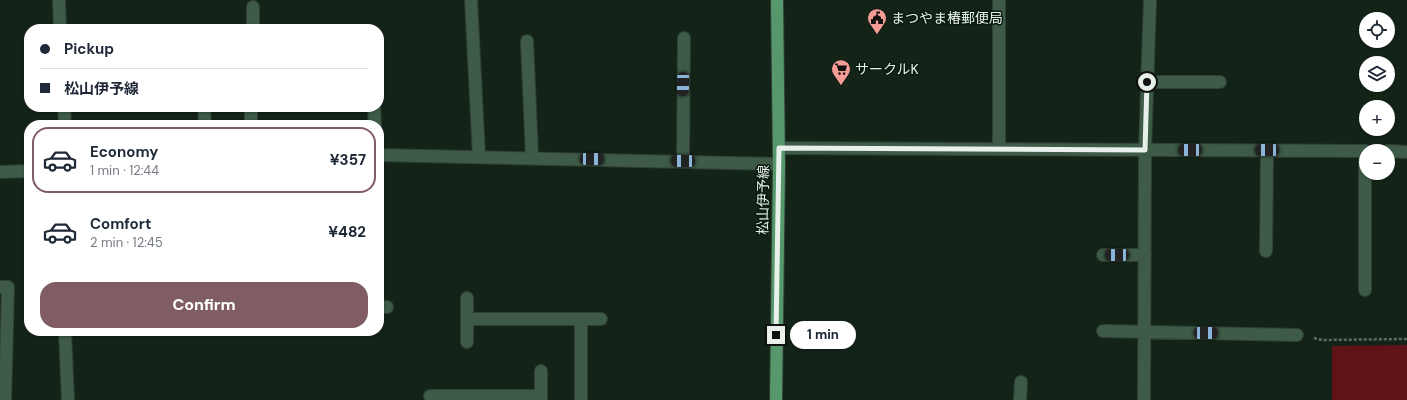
<!DOCTYPE html>
<meta charset="utf-8">
<style>
:root{--surface:#fff;--page:#f6f6f7;--text:#1f2937;--muted:#747a83;--line:#e0e1e3;--accent:#7f5d62}
body{margin:0;font-family:"DM Sans","Noto Sans JP",sans-serif;background:var(--page);color:var(--text);height:100vh;display:flex;flex-direction:column;font-size:15px;white-space:nowrap}
*{box-sizing:border-box;margin:0}
p{font-size:13px;color:var(--muted)}
.icon{flex:none;width:22px;height:22px;fill:none;stroke:currentColor;stroke-width:2;stroke-linecap:round;stroke-linejoin:round}
.map{position:relative;flex:1;overflow:hidden}
.details{position:absolute;left:24px;top:120px;width:360px;height:216px;display:flex;flex-direction:column;background:var(--surface);border-radius:16px;box-shadow:0 1px 3px #0004}
.details>*{flex:none}
.top-card{position:absolute;left:24px;top:24px;width:360px;height:88px;border-radius:16px;box-shadow:0 1px 3px #0004;display:grid;align-content:center;height:88px;padding:0 16px;background:var(--surface)}
.controls{position:absolute;left:1359px;top:12px;display:grid;gap:8px}
.controls a{display:grid;place-items:center;width:36px;height:36px;border-radius:50%;background:var(--surface);box-shadow:0 1px 3px #0004;font-size:20px}
.end{position:absolute;width:18px;height:18px;margin:-9px;border:5px solid #e7f1ea;background:#111;box-shadow:0 0 0 2px #111}
.from{border-radius:50%}
.bubble{position:absolute;height:28px;border-radius:14px;background:var(--surface);box-shadow:0 1px 3px #0004;font-size:13px;font-weight:800;line-height:28px;text-align:center}
.car{position:absolute;width:12px;height:24px;margin:-12px -6px;border-radius:5px;box-shadow:0 0 3px 1px #0007;background:linear-gradient(#222 24%,#8ab4d8 0 40%,#222 0 76%,#8ab4d8 0 86%,#222 0)}
.top-card b{display:flex;align-items:center;gap:14px;height:38px;font-size:15px}
.top-card b+b{border-top:1px solid var(--line)}
.top-card i{width:10px;height:10px;background:var(--text)}
ul{padding:7px 0 0;list-style:none}
li{display:flex;align-items:center;gap:12px;height:66px;margin:0 8px 6px;padding:0 8px;border:2px solid transparent;border-radius:16px}
li div{flex:1}
li b{display:block;font-size:15px}
li em{font-style:normal;font-weight:800}
li.on{border-color:var(--accent)}
li>.icon{width:36px;height:36px;stroke-width:1.5}
.primary-button{display:flex;gap:8px;margin-top:auto;padding:8px 16px}
.primary-button a{flex:1;height:46px;border-radius:16px;background:var(--accent);color:#fff;font-size:16px;font-weight:800;line-height:46px;text-align:center}
.map>svg:first-child{display:block}
.park{fill:#601317}
.lines{fill:none;stroke-linecap:round;stroke-linejoin:round}
.minor-casing{stroke:#314035;stroke-width:14}
.primary-casing{stroke:#314035;stroke-width:14}
.path{stroke:#5f6d63;stroke-width:2.5;stroke-dasharray:3 2;stroke-linecap:butt}
.minor{stroke:#3d5b46;stroke-width:12}
.primary{stroke:#56976c;stroke-width:12}
.route{stroke:#e7f1ea;stroke-width:5}
.labels{text-anchor:middle;stroke-width:3;stroke-linejoin:round;paint-order:stroke}
.poi-label{font-size:14px;fill:#e7f1ea;stroke:#0a190f;text-anchor:start}
.street-label{font-size:14px;fill:#e7f1ea;stroke:#0a190f}
</style>
<div class="map">
<svg width="1407" height="400" viewBox="0 0 1407 400">
<rect width="100%" height="100%" fill="#132318"/>
<!-- park -->
<path class="park" d="M1407,345V400H1332V346Z"/>
<g class="lines">
<!-- minor casing -->
<g class="minor-casing">
<path id="minor" d="M59,0L60,29
M471,0L479,156
M253,29V7
M527,41L532,158
M1147,82H1220
M64,107L65,125
M204,107L205,125
M374,107L375,125
M251,125V107
M779,148L1366,151
M999,149V0
M1365,151V290
M1388,151L1407,152
M379,155L779,164
M683,161L684,38
M0,172L29,171
M1266,251L1267,150
M1103,255H1145
M0,287H8L5,400
M379,307H387
M467,319H601
M581,319V400
M65,331L68,400
M1103,331L1297,335
M467,342V298
M541,371V400
M430,396H541
M1020,400L1021,382
M1144,400L1145,149L1150,0"/>
</g>
<!-- primary casing -->
<g class="primary-casing">
<path id="primary" d="M776,400L779,164L777,0"/>
</g>
<!-- path -->
<path class="path" d="M1314,338L1322,340L1407,339"/>
<!-- minor -->
<use href="#minor" class="minor"/>
<!-- primary -->
<use href="#primary" class="primary"/>
</g>
<g class="lines">
<!-- route -->
<path class="route" d="M776,335L779,148L1145,150L1147,82"/>
</g>
<!-- icons -->
<defs>
<g id="civic-pin" transform="scale(1)"><path d="M0 17L-7.5 6A9.5 9.5 0 1 1 7.5 6Z" fill="#f59c96" stroke="#0a190f"/><path d="M-.6-6.5H3V-4.5H.6V-3L4-1V1h2V6H-6V1h2V-1L-.6-3ZM-1.2 2.5V6h2.4V2.5Z" fill="#111"/></g>
<g id="supermarket-pin" transform="scale(1)"><path d="M0 17L-7.5 6A9.5 9.5 0 1 1 7.5 6Z" fill="#f59c96" stroke="#0a190f"/><path d="M-6-5.5h2.5l.6 2H6L4.5 2H-2.5L-4.4-4H-6ZM-1.5 3.2a1.3 1.3 0 1 0 .1 0ZM3 3.2a1.3 1.3 0 1 0 .1 0Z" fill="#111"/></g>
</defs>
<g fill-rule="evenodd">
<use href="#civic-pin" x="877" y="18"/>
<use href="#supermarket-pin" x="841" y="69"/>
</g>
<g class="labels">
<!-- poi labels -->
<g class="poi-label">
<text x="891" y="23">まつやま椿郵便局</text>
<text x="855" y="74">サークルK</text>
</g>
<!-- street labels -->
<g class="street-label">
<text transform="translate(763 200) rotate(-89)" y="5">松山伊予線</text>
</g>
</g>
</svg>
<div class="controls">
<a><svg class="icon" aria-label="locate" viewBox="0 0 24 24"><circle cx="12" cy="12" r="6"/><path d="M12 2v4M12 18v4M2 12h4M18 12h4"/></svg></a>
<a><svg class="icon" aria-label="layers" viewBox="0 0 24 24"><path d="M12 4l9 5-9 5-9-5zM3 14l9 5 9-5"/></svg></a>
<a>+</a>
<a>−</a>
</div>
<i class="end from" style="left:1147px;top:82px"></i>
<i class="end" style="left:776px;top:335px"></i>
<div class="bubble" style="left:790px;top:321px;width:66px">1 min</div>
<i class="car" style="left:683px;top:84px;rotate:181deg"></i>
<i class="car" style="left:1190px;top:150px;rotate:270deg"></i>
<i class="car" style="left:1267px;top:150px;rotate:270deg"></i>
<i class="car" style="left:592px;top:159px;rotate:91deg"></i>
<i class="car" style="left:683px;top:161px;rotate:271deg"></i>
<i class="car" style="left:1117px;top:255px;rotate:270deg"></i>
<i class="car" style="left:1206px;top:333px;rotate:91deg"></i>
<div class="top-card">
<b><i class="from"></i>Pickup</b>
<b><i></i>松山伊予線</b>
</div>
<section class="details">
<ul>
<li class="on"><svg class="icon" aria-label="car" viewBox="0 0 24 24"><path d="M5 17H2v-5l4-1 3-4h7l3 4 3 1v5h-3M9 17h6M6 11h13"/><circle cx="7" cy="17" r="2"/><circle cx="17" cy="17" r="2"/></svg><div><b>Economy</b><p>1 min · 12:44</p></div><em>¥357</em></li>
<li><svg class="icon" aria-label="car" viewBox="0 0 24 24"><path d="M5 17H2v-5l4-1 3-4h7l3 4 3 1v5h-3M9 17h6M6 11h13"/><circle cx="7" cy="17" r="2"/><circle cx="17" cy="17" r="2"/></svg><div><b>Comfort</b><p>2 min · 12:45</p></div><em>¥482</em></li>
</ul>
<div class="primary-button"><a>Confirm</a></div>
</section>
</div>
